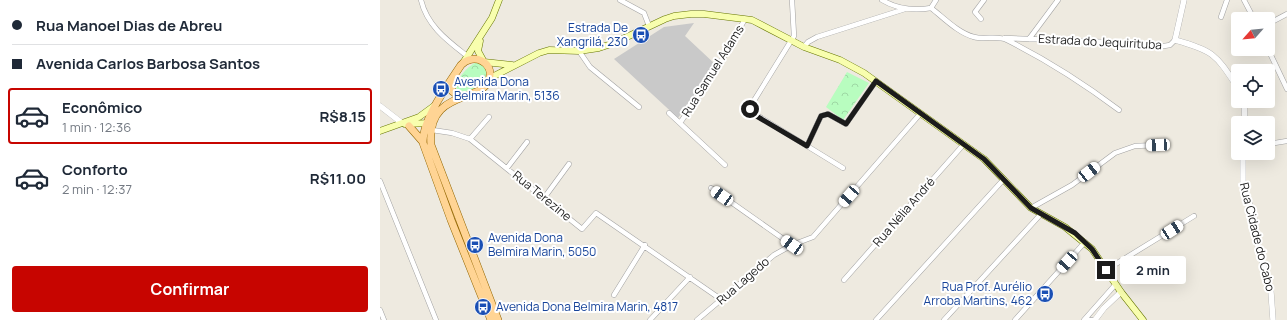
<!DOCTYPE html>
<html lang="pt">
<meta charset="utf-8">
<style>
:root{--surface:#fff;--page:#f6f6f7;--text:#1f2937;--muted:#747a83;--line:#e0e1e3;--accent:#c70500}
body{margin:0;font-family:Manrope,sans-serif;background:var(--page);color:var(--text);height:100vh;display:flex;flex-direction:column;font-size:15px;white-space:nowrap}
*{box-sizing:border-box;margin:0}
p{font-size:13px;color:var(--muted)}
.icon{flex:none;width:22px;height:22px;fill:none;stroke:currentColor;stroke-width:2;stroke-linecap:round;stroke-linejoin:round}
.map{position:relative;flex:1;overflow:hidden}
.drawer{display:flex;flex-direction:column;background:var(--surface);width:380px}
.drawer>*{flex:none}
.top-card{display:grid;align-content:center;height:88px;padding:0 12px;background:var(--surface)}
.needle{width:26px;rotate:243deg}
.controls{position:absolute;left:851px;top:12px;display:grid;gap:8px}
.controls a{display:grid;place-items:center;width:44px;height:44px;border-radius:4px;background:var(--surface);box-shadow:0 4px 16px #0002;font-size:20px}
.end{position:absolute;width:18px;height:18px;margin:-9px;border:5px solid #1b1b1b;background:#fff;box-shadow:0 0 0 2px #fff}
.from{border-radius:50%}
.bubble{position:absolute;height:28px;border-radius:4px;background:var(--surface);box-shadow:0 4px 16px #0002;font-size:13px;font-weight:700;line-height:28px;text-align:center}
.car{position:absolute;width:12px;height:24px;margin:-12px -6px;border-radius:5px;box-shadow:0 0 3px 1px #0007;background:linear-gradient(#fff 24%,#345 0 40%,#fff 0 76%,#345 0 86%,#fff 0)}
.top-card b{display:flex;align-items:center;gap:14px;height:38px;font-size:15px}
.top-card b+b{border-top:1px solid var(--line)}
.top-card i{width:10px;height:10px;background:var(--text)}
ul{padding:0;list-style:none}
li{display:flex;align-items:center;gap:12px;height:56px;margin:0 8px 6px;padding:0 4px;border:2px solid transparent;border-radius:4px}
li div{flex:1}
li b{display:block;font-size:15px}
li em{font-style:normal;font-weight:700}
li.active{border-color:var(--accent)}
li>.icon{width:36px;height:36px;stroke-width:1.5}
.primary-button{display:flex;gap:8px;margin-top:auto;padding:8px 12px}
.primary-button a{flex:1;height:46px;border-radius:4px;background:var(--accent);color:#fff;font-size:16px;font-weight:700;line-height:46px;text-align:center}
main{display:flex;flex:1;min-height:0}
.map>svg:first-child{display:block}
.religious{fill:#c9c9c9}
.park{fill:url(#park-crowns)}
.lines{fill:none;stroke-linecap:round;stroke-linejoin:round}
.minor-casing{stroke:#a2a2a2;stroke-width:5.5}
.tertiary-casing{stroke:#a2a2a2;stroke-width:6}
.secondary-casing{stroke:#657500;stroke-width:7}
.primary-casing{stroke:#936600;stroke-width:8}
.minor{stroke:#fff;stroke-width:4.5}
.tertiary{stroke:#fff;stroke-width:5.5}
.secondary{stroke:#f8feae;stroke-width:6}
.primary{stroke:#ffd494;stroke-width:7}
.route{stroke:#1b1b1b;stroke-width:5}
.labels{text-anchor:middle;stroke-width:4;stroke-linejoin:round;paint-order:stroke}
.transit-label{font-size:12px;fill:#164399;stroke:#fff;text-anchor:start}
.street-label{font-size:12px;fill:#1b1b1b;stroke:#fff}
</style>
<main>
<section class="drawer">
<div class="top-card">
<b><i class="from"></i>Rua Manoel Dias de Abreu</b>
<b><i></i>Avenida Carlos Barbosa Santos</b>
</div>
<ul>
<li class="active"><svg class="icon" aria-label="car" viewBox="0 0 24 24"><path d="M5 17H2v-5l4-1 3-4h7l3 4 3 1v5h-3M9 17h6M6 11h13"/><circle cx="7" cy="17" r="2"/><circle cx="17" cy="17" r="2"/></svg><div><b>Econômico</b><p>1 min · 12:36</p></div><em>R$8.15</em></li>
<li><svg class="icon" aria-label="car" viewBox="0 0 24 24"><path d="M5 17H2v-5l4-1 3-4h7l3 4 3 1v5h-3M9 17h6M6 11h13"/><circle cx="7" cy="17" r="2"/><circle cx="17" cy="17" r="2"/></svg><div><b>Conforto</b><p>2 min · 12:37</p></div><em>R$11.00</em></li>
</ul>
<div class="primary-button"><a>Confirmar</a></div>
</section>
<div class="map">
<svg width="907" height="320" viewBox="0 0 907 320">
<defs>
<pattern id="park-crowns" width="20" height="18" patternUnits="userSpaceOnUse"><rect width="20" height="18" fill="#b8fdbf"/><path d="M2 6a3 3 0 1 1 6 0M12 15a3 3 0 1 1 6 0" fill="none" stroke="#9ed8a4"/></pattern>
</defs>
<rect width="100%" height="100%" fill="#eeeae0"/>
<!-- religious -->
<path class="religious" d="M314,23L305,36L336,65L298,118L234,59L284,27Z"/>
<!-- park -->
<path class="park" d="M98,62L108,69L107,82L95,90L78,92L76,88C76,79 89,64 98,62Z
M467,72L489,83L463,120L446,107Z"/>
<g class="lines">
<!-- minor casing -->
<g class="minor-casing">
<path id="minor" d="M41,0C47,26 68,41 87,56
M240,0L264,13L269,26
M412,0L414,36L370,107V111L463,168
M502,0C517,9 533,11 551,8L556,0
M864,0L874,19
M551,8C563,17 578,33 594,37C604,40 618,35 627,40C667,60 703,83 739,110
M841,17L847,0
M601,19L595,12L604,0
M888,24L907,14
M625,38L753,43L778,47L790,45L795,40
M649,39L678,0
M424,47L428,42L437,37L525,9
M888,49L907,89
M199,51L210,67L259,107
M289,113L345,165
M300,123L338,67L365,19
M52,130L72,133L90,139L202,229L216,213L342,300
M90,139L109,117
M888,144L907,141
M427,146L441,116L448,114L466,124L496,81
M127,168L147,142
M0,181L56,320
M331,188L412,245
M164,198L189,164
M651,208L692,185L735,153L755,146L778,145
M726,270L814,216
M464,280L584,144
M234,295L265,245
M0,310L4,320
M706,319L712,320
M270,320L310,277
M317,320L394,255L412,245L433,237L540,114
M496,320L624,179
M564,320L661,214
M635,320L705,242
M704,320L735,285"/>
</g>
<!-- tertiary casing -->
<g class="tertiary-casing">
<path id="tertiary" d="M804,0L795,40C835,51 836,55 858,88
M864,101L865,123
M0,106L22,123
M863,153V184L874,217L878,247L891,292L893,320
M715,320L724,308L741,292"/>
</g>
<!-- secondary casing -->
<g class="secondary-casing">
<path id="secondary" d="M100,41L98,51L104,62L132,65
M83,63L112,18L119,0
M110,78L159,53L169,50L199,51L219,48L234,43L285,19L294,16L311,14H324L372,20L424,47L460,60L484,73L604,159L651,208L685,227L712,249L741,292L763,320
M25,124L50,123
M0,131L39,117L54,106"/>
</g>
<!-- primary casing -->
<g class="primary-casing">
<path id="primary" d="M70,83L72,91L80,97
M29,126L43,142
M111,320L71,220L43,143C42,119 68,85 81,65C93,52 115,62 109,80C101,103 46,89 51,145L118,320"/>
</g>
<!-- minor -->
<use href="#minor" class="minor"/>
<!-- tertiary -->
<use href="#tertiary" class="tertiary"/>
<!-- secondary -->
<use href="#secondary" class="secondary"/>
<!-- primary -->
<use href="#primary" class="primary"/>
</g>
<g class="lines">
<!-- route -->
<path class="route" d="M370,109L373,114L427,146L441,116L448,114L466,124L496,81L604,159L651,208L695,233L712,249L726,270"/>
</g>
<!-- icons -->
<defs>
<g id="bus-disc" transform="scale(0.9)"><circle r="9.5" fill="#1a4fb4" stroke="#fff"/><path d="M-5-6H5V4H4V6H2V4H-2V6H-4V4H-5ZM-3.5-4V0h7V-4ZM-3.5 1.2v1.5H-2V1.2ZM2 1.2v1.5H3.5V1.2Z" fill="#fff"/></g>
</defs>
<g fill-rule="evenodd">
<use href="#bus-disc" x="261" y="35"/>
<use href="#bus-disc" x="61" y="89"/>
<use href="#bus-disc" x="95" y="245"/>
<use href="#bus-disc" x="665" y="294"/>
<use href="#bus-disc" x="103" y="307"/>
</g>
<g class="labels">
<!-- transit labels -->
<g class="transit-label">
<text x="248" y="32" text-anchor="end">Estrada De<tspan x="248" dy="14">Xangrilá, 230</tspan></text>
<text x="74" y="86">Avenida Dona<tspan x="74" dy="14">Belmira Marin, 5136</tspan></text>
<text x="108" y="242">Avenida Dona<tspan x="108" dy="14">Belmira Marin, 5050</tspan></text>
<text x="652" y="291" text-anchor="end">Rua Prof. Aurélio<tspan x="652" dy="14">Arroba Martins, 462</tspan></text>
<text x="116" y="311">Avenida Dona Belmira Marin, 4817</text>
</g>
<!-- street labels -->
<g class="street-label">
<text transform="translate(720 42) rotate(3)" y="4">Estrada do Jequirituba</text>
<text transform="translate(333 71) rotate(-58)" y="4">Rua Samuel Adams</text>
<text transform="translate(162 196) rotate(39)" y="4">Rua Terezine</text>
<text transform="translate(524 212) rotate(-49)" y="4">Rua Nélia André</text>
<text transform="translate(877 237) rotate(76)" y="4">Rua Cidade do Cabo</text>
<text transform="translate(363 281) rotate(-41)" y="4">Rua Lagedo</text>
</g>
</g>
</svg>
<div class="controls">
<a><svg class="needle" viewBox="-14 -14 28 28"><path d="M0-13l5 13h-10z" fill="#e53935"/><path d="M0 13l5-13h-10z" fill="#747a83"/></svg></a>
<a><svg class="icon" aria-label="locate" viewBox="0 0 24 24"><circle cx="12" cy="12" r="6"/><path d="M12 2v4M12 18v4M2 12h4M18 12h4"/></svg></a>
<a><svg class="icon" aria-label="layers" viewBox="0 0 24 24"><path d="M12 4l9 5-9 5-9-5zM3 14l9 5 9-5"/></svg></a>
</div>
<i class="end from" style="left:370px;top:109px"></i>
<i class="end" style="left:726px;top:270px"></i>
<div class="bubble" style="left:740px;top:256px;width:66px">2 min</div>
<i class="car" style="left:778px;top:145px;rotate:267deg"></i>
<i class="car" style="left:709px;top:172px;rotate:52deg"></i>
<i class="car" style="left:342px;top:196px;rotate:304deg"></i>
<i class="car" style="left:469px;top:196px;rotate:221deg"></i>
<i class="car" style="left:792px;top:230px;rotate:57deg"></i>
<i class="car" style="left:412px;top:245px;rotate:305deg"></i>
<i class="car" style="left:687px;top:262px;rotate:222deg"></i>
</div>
</main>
